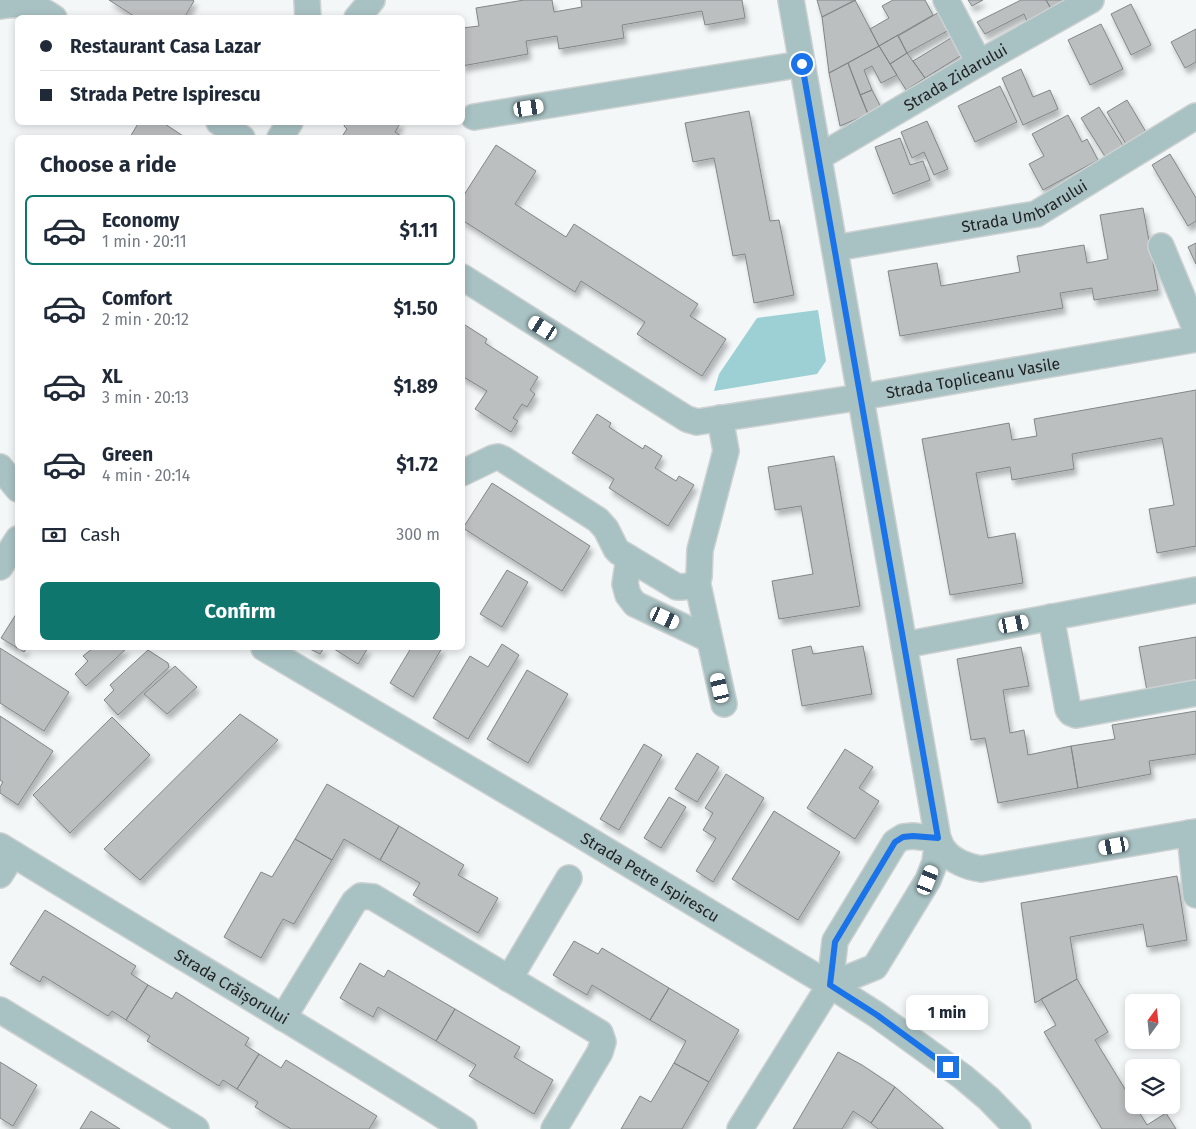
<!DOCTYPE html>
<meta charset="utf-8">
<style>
:root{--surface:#fff;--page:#f2f2f3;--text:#1f2937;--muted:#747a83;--line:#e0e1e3;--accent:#0f766e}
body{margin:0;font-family:"Fira Sans",sans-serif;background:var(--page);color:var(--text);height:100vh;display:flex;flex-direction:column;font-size:19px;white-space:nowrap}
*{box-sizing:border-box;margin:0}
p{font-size:16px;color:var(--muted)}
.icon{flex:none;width:28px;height:28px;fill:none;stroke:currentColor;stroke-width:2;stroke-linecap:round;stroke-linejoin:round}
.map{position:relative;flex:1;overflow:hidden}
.panel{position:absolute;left:15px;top:135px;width:450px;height:515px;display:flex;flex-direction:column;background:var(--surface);border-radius:8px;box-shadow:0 2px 8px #0003}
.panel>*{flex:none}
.guide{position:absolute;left:15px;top:15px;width:450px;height:110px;border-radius:8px;box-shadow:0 2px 8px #0003;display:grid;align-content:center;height:110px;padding:0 25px;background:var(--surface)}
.needle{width:32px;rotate:15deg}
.controls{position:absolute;left:1125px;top:994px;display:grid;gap:10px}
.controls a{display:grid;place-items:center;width:55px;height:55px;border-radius:8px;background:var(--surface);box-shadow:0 2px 8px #0003;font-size:25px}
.end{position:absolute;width:22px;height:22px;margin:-11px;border:6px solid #1a73e8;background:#fff;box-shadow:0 0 0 2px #fff}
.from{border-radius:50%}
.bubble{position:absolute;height:35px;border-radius:8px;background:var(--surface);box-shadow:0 2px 8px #0003;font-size:16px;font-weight:700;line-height:35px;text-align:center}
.car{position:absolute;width:15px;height:30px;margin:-15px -8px;border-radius:6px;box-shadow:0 0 4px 1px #0007;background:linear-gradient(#fff 24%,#345 0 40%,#fff 0 76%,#345 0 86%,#fff 0)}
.guide b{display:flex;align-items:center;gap:18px;height:48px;font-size:19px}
.guide b+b{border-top:1px solid var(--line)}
.guide i{width:12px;height:12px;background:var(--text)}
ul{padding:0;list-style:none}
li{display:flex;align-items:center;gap:15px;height:70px;margin:0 10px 8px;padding:0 15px;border:2px solid transparent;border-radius:8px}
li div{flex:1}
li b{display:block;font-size:19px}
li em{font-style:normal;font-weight:700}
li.selected{border-color:var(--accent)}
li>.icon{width:45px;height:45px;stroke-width:1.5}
h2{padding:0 25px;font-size:22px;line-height:60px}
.pay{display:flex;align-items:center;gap:12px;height:55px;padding:0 25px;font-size:19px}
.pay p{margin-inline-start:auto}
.action{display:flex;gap:10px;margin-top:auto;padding:10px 25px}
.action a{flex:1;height:58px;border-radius:8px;background:var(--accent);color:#fff;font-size:20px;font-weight:700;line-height:58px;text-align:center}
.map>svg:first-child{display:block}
.green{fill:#9cd0d5}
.building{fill:#bbbfc0;stroke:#838687;filter:url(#shadow)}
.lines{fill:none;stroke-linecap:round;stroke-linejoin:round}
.minor-casing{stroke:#cdd1d1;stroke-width:28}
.minor{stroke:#a8c1c3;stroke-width:25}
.route{stroke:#1a73e8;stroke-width:6}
.labels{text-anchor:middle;stroke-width:4.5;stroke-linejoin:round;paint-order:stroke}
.street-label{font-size:16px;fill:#222324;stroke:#fff}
</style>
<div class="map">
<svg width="1196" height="1129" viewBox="0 0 1196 1129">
<defs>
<filter id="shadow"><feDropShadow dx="3" dy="5.5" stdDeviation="2.5" flood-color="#0004"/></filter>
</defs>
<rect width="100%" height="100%" fill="#f3f7f7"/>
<!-- green -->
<path class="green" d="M818,310L826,361L817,374L714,391L719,374L757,318Z"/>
<!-- building -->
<path class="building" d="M109,0H193L194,1L184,18H137Z
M524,0H552L554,12L582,7L581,0H742L745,18L705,25L702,11L622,25L624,38L559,49L557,36L526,41L528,54L462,66V28L479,26L476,8Z
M817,0H856L822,17Z
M855,0L879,46L829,73L822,17Z
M893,0H925L933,15L879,46L870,29L889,18L882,6Z
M968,0H983L972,6Z
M1021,0H1046L1053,12L1028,24L1024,14L985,34L977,22Z
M1046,0H1071L1053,12Z
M1131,4L1151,45L1131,55L1111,14Z
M941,11L949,30L907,53L898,36Z
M1101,24L1123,69L1090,85L1068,40Z
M1196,29V62L1185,68L1171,42Z
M898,35L907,53L890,64L879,46Z
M951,38L962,55L925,78L913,61Z
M879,46L897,75L881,83L872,66L864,70L872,90L860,95L848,63Z
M907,53L925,78L906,90L890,64Z
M848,63L868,114L840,126L829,73Z
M1021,69L1033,97L1050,90L1058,109L1023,125L1002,78Z
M1000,86L1017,122L975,142L958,106Z
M872,90L882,109L868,114L860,95Z
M1127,100L1146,132L1126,144L1107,112Z
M1099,107L1124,147L1106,158L1081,118Z
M749,111L770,221L779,220L794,295L754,303L745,254L733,256L714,158L693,162L685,123Z
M1068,115L1082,142L1087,139L1098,160L1043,190L1029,164L1044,156L1032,134Z
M927,121L948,169L934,175L924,152L912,158L901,132Z
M139,122H162L186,138H131L130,137Z
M346,122H401L395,132L404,138H341L347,129L344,126Z
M900,138L910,165L923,161L930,180L893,194L875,147Z
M496,145L536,171L515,204L566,237L574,224L698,304L690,316L726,339L702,376L637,334L645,322L581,281L575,292L462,220V198Z
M1170,154L1196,198V221L1188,226L1152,165Z
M1143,208L1158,290L1094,300L1092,288L1060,293L1063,308L900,336L888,271L937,263L941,286L1020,272L1017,256L1084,245L1087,263L1108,259L1100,215Z
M1196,243V264L1188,247Z
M462,323L487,339L485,343L538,377L530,390L535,394L527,407L522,404L513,418L518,421L511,432L475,409L487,391L462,376Z
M1196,390V546L1157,553L1149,509L1174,505L1162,438L1072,454L1074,469L1012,480L1010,467L976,473L988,538L1015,533L1023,583L950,595L922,439L1009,423L1012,440L1037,436L1034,419Z
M597,414L611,423L609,427L643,449L645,445L662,456L655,468L676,481L679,476L694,485L668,526L609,488L614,479L572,453Z
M834,456L860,606L779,619L772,581L813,574L801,506L775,510L768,467Z
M492,483L590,546L562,591L463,528Z
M507,570L528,582L502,627L480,614Z
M18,611V648H27L24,652L1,638Z
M1196,637V682L1147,691L1139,647Z
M502,644L519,655L468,739L433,718L470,656L488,667Z
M811,646L813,654L863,646L872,694L802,706L792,650Z
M1021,647L1029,686L1003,690L1010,733L1024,730L1028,755L1071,746L1078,788L998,803L985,738L971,740L957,659Z
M0,648L69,692L44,731L0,703Z
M93,648H127L86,686L75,674L88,661L83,656Z
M308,648H324L320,654Z
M335,648H368L358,664L334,649Z
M411,648H442L413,697L390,683Z
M148,650L168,663L169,667L118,715L104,700L114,690L110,685Z
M175,666L197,687L167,714L144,694Z
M527,670L568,694L528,763L487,739Z
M1196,711V754L1149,761L1151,774L1078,788L1071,746L1115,739L1112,725Z
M240,714L278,740L140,880L104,849Z
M0,716L53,751L18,805L0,793V787L3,782L0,780Z
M112,717L150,755L70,833L33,795Z
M644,744L662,755L619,830L600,819Z
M845,749L873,767L859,788L879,801L855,839L807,808Z
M697,753L719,767L697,802L675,789Z
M726,774L764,798L713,882L696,871L716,838L703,830L713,813L705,808Z
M327,784L399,826L380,860L344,839L332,860L295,839Z
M669,797L686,807L661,848L644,838Z
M774,811L840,852L798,920L732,879Z
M399,826L464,865L458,875L498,898L478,933L413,895L420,883L380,860Z
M295,839L332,860L294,924L283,919L261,958L224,937L261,872L272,877Z
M1177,876L1187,940L1147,947L1143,924L1070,937L1077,979L1035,1003L1021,903Z
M45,910L136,966L131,974L148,985L126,1020L112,1011L108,1016L43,976L40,982L10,964Z
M574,941L598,954L602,948L669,988L650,1020L592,985L587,995L553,975Z
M360,963L384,977L388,970L455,1009L436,1041L378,1007L373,1017L340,998Z
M1077,979L1108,1032L1095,1040L1147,1125L1166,1113L1176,1129H1102L1044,1032L1056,1025L1041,999Z
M148,985L172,999L176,992L249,1038L245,1045L259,1054L237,1089L223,1080L219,1086L147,1041L150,1036L126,1020Z
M669,988L739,1030L709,1082L674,1063L686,1041L650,1020Z
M455,1009L520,1047L514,1057L553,1080L534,1114L469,1076L476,1065L436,1041Z
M838,1052L862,1065L895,1087L871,1123L853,1111L842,1129H793Z
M259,1054L281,1068L286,1060L377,1116L369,1129H291L255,1107L258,1102L237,1089Z
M0,1062L37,1085L13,1126L0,1118Z
M674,1063L709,1082L682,1129H621L640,1096L651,1102Z
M895,1087L943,1128V1129H878L871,1123Z
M91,1111L120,1129H80Z"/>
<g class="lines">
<!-- minor casing -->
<g class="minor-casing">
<g id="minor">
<path d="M307,0L308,18"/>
<path d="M791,0L938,839C940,842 941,847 944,850C952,861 968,867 981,869L1196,832"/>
<path d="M946,0L979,63"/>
<path d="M0,6C23,2 35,5 54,18"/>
<path d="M357,18L372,0"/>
<path d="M474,117L802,64"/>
<path d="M219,122L242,138"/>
<path d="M280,138L290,122"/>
<path id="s1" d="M819,157L979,63L1091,0"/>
<path d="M1161,246L1196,330"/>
<path id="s2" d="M835,248L1036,214L1196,116"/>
<path id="s3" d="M462,277L671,409L687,419L697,422L861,397L1196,339"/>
<path d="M0,467L18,489"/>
<path d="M462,473L493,458L498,457L503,459L598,520L606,529L616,549L619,552L677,587H681L690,586L697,581L699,577L700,550L726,451L720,418"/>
<path d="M629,558L625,584L628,595L635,604L709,639"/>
<path d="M0,567L18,539"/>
<path d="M697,581L724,704"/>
<path d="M1051,617L1068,709L1071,713L1076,715L1196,693"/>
<path d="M904,645L1196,590"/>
<path id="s4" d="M264,648L574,831L830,985L877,1015L963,1077L989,1099L1018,1129"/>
<path d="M1190,833L1196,895"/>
<path id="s5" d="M0,846C154,941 311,1032 464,1129"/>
<path d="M0,875L13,854"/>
<path d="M509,979L569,878"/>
<path d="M830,985L875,967L928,880L935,862L938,839"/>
<path d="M0,1010L196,1129"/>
<path d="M283,1018L354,902L361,896L373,897L600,1033L603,1042L600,1052L554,1129"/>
<path d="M740,1129L830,985L835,941L895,842L903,837L913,836L938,839"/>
</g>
</g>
<!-- minor -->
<use href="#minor" class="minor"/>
</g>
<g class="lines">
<!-- route -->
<path class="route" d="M802,64L938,838L913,836L903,837L895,842L835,942L830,985L877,1015L948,1067"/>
</g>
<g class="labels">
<!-- street labels -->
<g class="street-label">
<text dy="6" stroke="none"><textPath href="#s1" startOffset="158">Strada Zidarului</textPath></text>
<text dy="6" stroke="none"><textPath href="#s2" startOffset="195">Strada Umbrarului</textPath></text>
<text dy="6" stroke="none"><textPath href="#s3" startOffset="556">Strada Topliceanu Vasile</textPath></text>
<text dy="6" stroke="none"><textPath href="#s4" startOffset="449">Strada Petre Ispirescu</textPath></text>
<text dy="6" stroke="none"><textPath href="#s5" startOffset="271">Strada Crăișorului</textPath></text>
</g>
</g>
</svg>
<div class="controls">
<a><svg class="needle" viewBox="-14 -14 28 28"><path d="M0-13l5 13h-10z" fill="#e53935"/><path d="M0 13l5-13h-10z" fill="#747a83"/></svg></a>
<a><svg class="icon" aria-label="layers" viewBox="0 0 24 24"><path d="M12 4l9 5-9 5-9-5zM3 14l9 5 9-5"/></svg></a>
</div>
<i class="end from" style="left:802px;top:64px"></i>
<i class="end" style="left:948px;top:1067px"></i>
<div class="bubble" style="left:906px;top:995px;width:82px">1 min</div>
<i class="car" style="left:529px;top:108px;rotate:81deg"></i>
<i class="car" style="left:543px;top:328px;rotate:302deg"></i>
<i class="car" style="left:665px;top:618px;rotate:115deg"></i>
<i class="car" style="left:1014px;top:624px;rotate:79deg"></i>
<i class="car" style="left:720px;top:688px;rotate:347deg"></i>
<i class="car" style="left:1114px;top:846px;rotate:260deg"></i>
<i class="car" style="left:928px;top:880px;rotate:22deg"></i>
<div class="guide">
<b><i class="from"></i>Restaurant Casa Lazar</b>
<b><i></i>Strada Petre Ispirescu</b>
</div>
<section class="panel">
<h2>Choose a ride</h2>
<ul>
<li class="selected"><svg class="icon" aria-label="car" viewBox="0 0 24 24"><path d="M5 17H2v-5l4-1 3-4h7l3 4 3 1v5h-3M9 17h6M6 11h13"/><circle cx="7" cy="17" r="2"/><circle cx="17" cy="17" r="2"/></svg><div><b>Economy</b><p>1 min · 20:11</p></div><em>$1.11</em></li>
<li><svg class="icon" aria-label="car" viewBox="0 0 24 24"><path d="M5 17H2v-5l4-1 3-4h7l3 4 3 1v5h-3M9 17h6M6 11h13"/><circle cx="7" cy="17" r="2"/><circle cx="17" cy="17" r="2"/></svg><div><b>Comfort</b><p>2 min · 20:12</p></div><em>$1.50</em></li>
<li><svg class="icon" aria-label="car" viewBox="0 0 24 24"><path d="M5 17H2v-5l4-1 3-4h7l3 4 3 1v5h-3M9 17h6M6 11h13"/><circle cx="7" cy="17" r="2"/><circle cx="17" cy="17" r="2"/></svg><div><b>XL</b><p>3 min · 20:13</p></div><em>$1.89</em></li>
<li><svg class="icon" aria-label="car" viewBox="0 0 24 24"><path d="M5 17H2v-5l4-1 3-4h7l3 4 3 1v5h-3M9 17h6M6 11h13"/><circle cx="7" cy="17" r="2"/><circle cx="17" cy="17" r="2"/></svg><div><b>Green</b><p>4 min · 20:14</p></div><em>$1.72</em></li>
</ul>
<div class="pay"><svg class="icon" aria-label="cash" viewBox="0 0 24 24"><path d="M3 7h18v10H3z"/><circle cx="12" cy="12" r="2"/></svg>Cash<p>300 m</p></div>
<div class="action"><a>Confirm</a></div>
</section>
</div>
